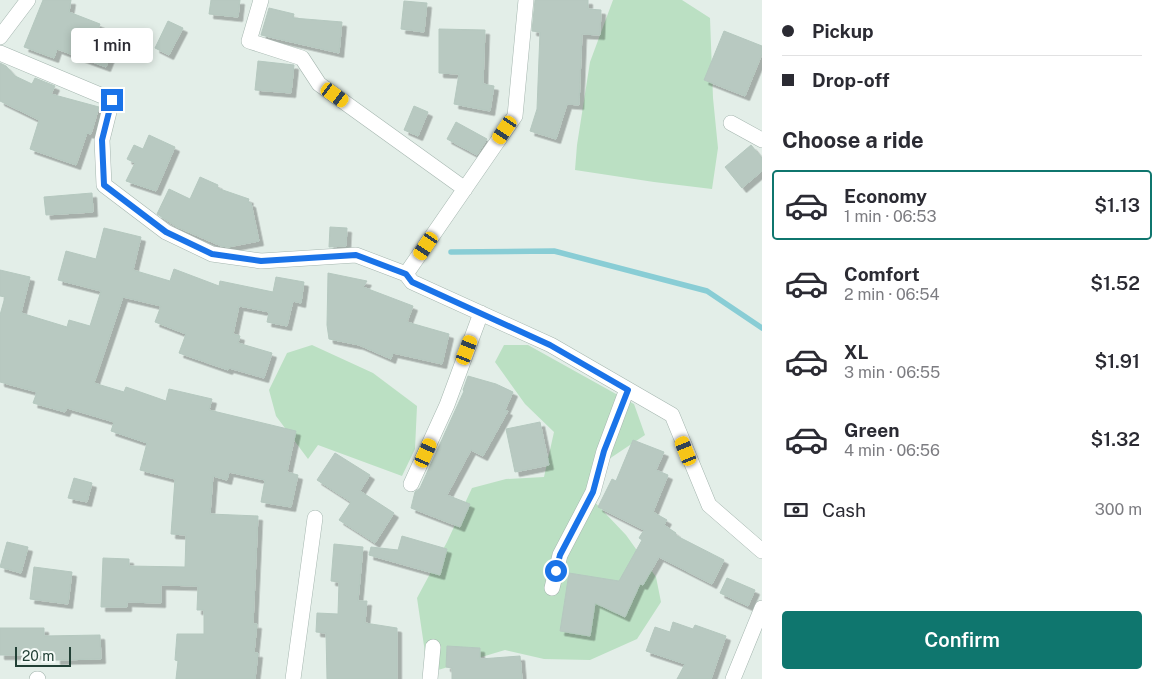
<!DOCTYPE html>
<meta charset="utf-8">
<style>
:root{--surface:#fff;--page:#f7f7f7;--text:#2b2b33;--muted:#7c7c81;--line:#e1e1e2;--accent:#0f766e}
body{margin:0;font-family:"Public Sans",sans-serif;background:var(--page);color:var(--text);height:100vh;display:flex;flex-direction:column;font-size:19px;white-space:nowrap}
*{box-sizing:border-box;margin:0}
p{font-size:16px;color:var(--muted)}
.icon{flex:none;width:28px;height:28px;fill:none;stroke:currentColor;stroke-width:2;stroke-linecap:round;stroke-linejoin:round}
.map{position:relative;flex:1;overflow:hidden}
.panel{display:flex;flex-direction:column;background:var(--surface);width:400px}
.panel>*{flex:none}
.banner{display:grid;align-content:center;height:110px;padding:0 20px;background:var(--surface)}
.scale{position:absolute;left:15px;bottom:12px;width:56px;box-sizing:border-box;padding-left:5px;border:2px solid #224036;border-top:0;font-size:14px;line-height:18px;white-space:nowrap;color:#224036;-webkit-text-stroke:4px #f4faf7;paint-order:stroke}
.end{position:absolute;width:22px;height:22px;margin:-11px;border:6px solid #1a73e8;background:#fff;box-shadow:0 0 0 2px #fff}
.from{border-radius:50%}
.bubble{position:absolute;height:35px;border-radius:5px;background:var(--surface);box-shadow:0 2px 8px #0003;font-size:16px;font-weight:600;line-height:35px;text-align:center}
.car{position:absolute;width:15px;height:30px;margin:-15px -8px;border-radius:6px;box-shadow:0 0 4px 1px #0007;background:linear-gradient(#f5c518 24%,#345 0 40%,#f5c518 0 76%,#345 0 86%,#f5c518 0)}
.banner b{display:flex;align-items:center;gap:18px;height:48px;font-size:19px}
.banner b+b{border-top:1px solid var(--line)}
.banner i{width:12px;height:12px;background:var(--text)}
ul{padding:0;list-style:none}
li{display:flex;align-items:center;gap:15px;height:70px;margin:0 10px 8px;padding:0 10px;border:2px solid transparent;border-radius:5px}
li div{flex:1}
li b{display:block;font-size:19px}
li em{font-style:normal;font-weight:600}
li.on{border-color:var(--accent)}
li>.icon{width:45px;height:45px;stroke-width:1.5}
h2{padding:0 20px;font-size:22px;line-height:60px}
.pay{display:flex;align-items:center;gap:12px;height:55px;padding:0 20px;font-size:19px}
.pay p{margin-inline-start:auto}
.action{display:flex;gap:10px;margin-top:auto;padding:10px 20px}
.action a{flex:1;height:58px;border-radius:5px;background:var(--accent);color:#fff;font-size:20px;font-weight:600;line-height:58px;text-align:center}
main{display:flex;flex:1;min-height:0}
.map>svg:first-child{display:block}
.green{fill:#bbe0c3}
.lines{fill:none;stroke-linecap:round;stroke-linejoin:round}
.stream{stroke:#89cdd5;stroke-width:5.5}
.building{fill:#b8c9c1;stroke:#b5c8bf;filter:url(#shadow)}
.minor-casing{stroke:#a5b6af;stroke-width:16}
.minor{stroke:#fff;stroke-width:15}
.route{stroke:#1a73e8;stroke-width:6}
</style>
<main>
<div class="map">
<svg width="762" height="679" viewBox="0 0 762 679">
<defs>
<filter id="shadow"><feDropShadow dx="4.5" dy="4.5" stdDeviation="0" flood-color="#0004"/></filter>
</defs>
<rect width="100%" height="100%" fill="#e3eee8"/>
<!-- green -->
<path class="green" d="M613,0H682L710,18L713,98L718,148L712,189L654,182L575,170L577,145L590,62Z
M312,345L373,373L417,406L415,449L402,476L318,445L308,459L276,416L269,390L287,353Z
M504,345H528L634,404L645,435L600,465L586,493L626,535L656,577L661,602L637,639L590,660L544,659L505,650L428,673L417,598L447,542L472,488L506,479L544,477L554,432L525,404L495,362Z"/>
<g class="lines">
<!-- stream -->
<path class="stream" d="M451,252L554,251L707,291L762,328"/>
</g>
<!-- building -->
<path class="building" d="M43,0H71L69,12L100,24L93,41L113,49L106,67L57,49L54,58L24,47Z
M211,0H240L238,17L209,14Z
M535,0H588V9L601,10L600,35L582,34L579,105L567,104L556,139L530,131L537,109L540,32L532,31Z
M404,1L427,3L424,32L401,29Z
M269,8L294,14L293,18L342,22L339,53L261,35Z
M168,21L183,28L169,55L155,48Z
M439,29L485,30L483,84L494,86L490,111L454,104L459,74L439,73Z
M724,31L762,46V54L745,96L704,80Z
M258,61L294,65L291,93L255,90Z
M0,63L6,66L15,76L32,84L35,78L55,86L51,94L99,107L91,134L87,133L76,165L30,149L39,120L0,101Z
M414,106L428,112L418,136L404,130Z
M456,122L487,139L477,155L447,139Z
M149,135L175,147L156,191L126,181L135,163L127,159L134,145L143,149Z
M751,145L762,158V171L742,188L725,167Z
M200,177L218,185L217,188L249,199L248,202L251,203L259,241L228,247L221,246L177,227L157,214L169,189L190,199Z
M92,193L93,212L46,215L44,197Z
M330,227L347,228L346,246L329,247Z
M104,228L141,237L133,270L170,281L174,269L219,286L220,281L273,292L276,277L304,282L301,303L293,301L287,326L267,322L269,312L239,306L233,334L240,336L238,343L272,353L264,378L229,368L228,370L179,353L186,334L155,322L161,306L123,297L94,383L124,392L126,387L166,401L169,389L212,399L209,410L296,431L287,472L298,475L291,507L261,502L265,480L229,472L227,480L213,476L210,514L258,516L253,624H257L254,653H258L255,679H176L178,661L175,660L177,634H204V610H197L198,586L161,585V603L127,602V607H101L103,558L129,559V566L185,567L186,535L171,534L175,479L140,470L147,443L111,431L114,422L67,408L65,412L33,403L37,392L0,382V315L5,297L0,296V270L30,277L21,313L67,327L69,320L90,326L101,291L58,280L66,251L96,259Z
M328,273L367,281L363,287L413,306L407,322L449,334L442,364L393,353L391,359L359,345L329,339L327,325Z
M468,376L496,384L513,392L505,410L508,411L483,456L471,450L447,495L470,504L460,527L411,508L415,492L420,488L464,391L463,390Z
M540,422L549,465L515,472L506,429Z
M633,440L664,452L656,470L668,475L653,512L667,520L664,525L676,533L675,535L724,560L712,584L659,557L643,585L640,584L625,617L595,603L590,636L560,631L569,573L619,581L642,540L639,538L644,530L598,507L612,479L616,481Z
M335,453L370,475L360,491L394,513L375,543L339,520L351,502L317,480Z
M74,478L92,483L87,502L68,498Z
M402,536L447,549L440,575L369,555L371,547L398,550Z
M7,542L28,547L21,573L0,567Z
M334,544L363,547L358,601H367L365,623L397,628V679H327L326,633L316,632L317,613L338,614L339,582L331,581Z
M34,567L72,572L68,604L30,599Z
M727,578L755,590L748,606L720,593Z
M673,622L693,629L695,625L726,636L711,679H677L685,664L646,651L655,627L670,632Z
M0,628H44V636L100,635L101,659L56,660V655H0Z
M447,646L480,648V659L520,656L522,679H452V668L446,667Z"/>
<g class="lines">
<!-- minor casing -->
<g class="minor-casing">
<path id="minor" d="M261,0L249,41L302,58L319,84L465,189
M0,37L28,0
M0,53L112,100L102,140L104,185L166,232L212,254L261,261L356,255L406,274L515,116L526,0
M731,123L762,140
M406,274L412,282L551,345L672,415L709,505L762,551
M411,484L447,405L481,313
M552,588L560,555L593,492L604,451L627,389
M37,679H38
M293,679L315,518
M430,679L433,647
M733,679L762,608"/>
</g>
<!-- minor -->
<use href="#minor" class="minor"/>
</g>
<g class="lines">
<!-- route -->
<path class="route" d="M112,100L102,140L104,185L166,232L212,254L261,261L356,255L406,274L412,282L550,345L628,390L604,451L593,492L560,555L556,571"/>
</g>
</svg>
<div class="scale">20 m</div>
<i class="end from" style="left:556px;top:571px"></i>
<i class="end" style="left:112px;top:100px"></i>
<div class="bubble" style="left:71px;top:28px;width:82px">1 min</div>
<i class="car" style="left:335px;top:95px;rotate:126deg"></i>
<i class="car" style="left:505px;top:130px;rotate:214deg"></i>
<i class="car" style="left:426px;top:246px;rotate:214deg"></i>
<i class="car" style="left:467px;top:350px;rotate:21deg"></i>
<i class="car" style="left:686px;top:451px;rotate:338deg"></i>
<i class="car" style="left:426px;top:453px;rotate:24deg"></i>
</div>
<section class="panel">
<div class="banner">
<b><i class="from"></i>Pickup</b>
<b><i></i>Drop-off</b>
</div>
<h2>Choose a ride</h2>
<ul>
<li class="on"><svg class="icon" aria-label="car" viewBox="0 0 24 24"><path d="M5 17H2v-5l4-1 3-4h7l3 4 3 1v5h-3M9 17h6M6 11h13"/><circle cx="7" cy="17" r="2"/><circle cx="17" cy="17" r="2"/></svg><div><b>Economy</b><p>1 min · 06:53</p></div><em>$1.13</em></li>
<li><svg class="icon" aria-label="car" viewBox="0 0 24 24"><path d="M5 17H2v-5l4-1 3-4h7l3 4 3 1v5h-3M9 17h6M6 11h13"/><circle cx="7" cy="17" r="2"/><circle cx="17" cy="17" r="2"/></svg><div><b>Comfort</b><p>2 min · 06:54</p></div><em>$1.52</em></li>
<li><svg class="icon" aria-label="car" viewBox="0 0 24 24"><path d="M5 17H2v-5l4-1 3-4h7l3 4 3 1v5h-3M9 17h6M6 11h13"/><circle cx="7" cy="17" r="2"/><circle cx="17" cy="17" r="2"/></svg><div><b>XL</b><p>3 min · 06:55</p></div><em>$1.91</em></li>
<li><svg class="icon" aria-label="car" viewBox="0 0 24 24"><path d="M5 17H2v-5l4-1 3-4h7l3 4 3 1v5h-3M9 17h6M6 11h13"/><circle cx="7" cy="17" r="2"/><circle cx="17" cy="17" r="2"/></svg><div><b>Green</b><p>4 min · 06:56</p></div><em>$1.32</em></li>
</ul>
<div class="pay"><svg class="icon" aria-label="cash" viewBox="0 0 24 24"><path d="M3 7h18v10H3z"/><circle cx="12" cy="12" r="2"/></svg>Cash<p>300 m</p></div>
<div class="action"><a>Confirm</a></div>
</section>
</main>
